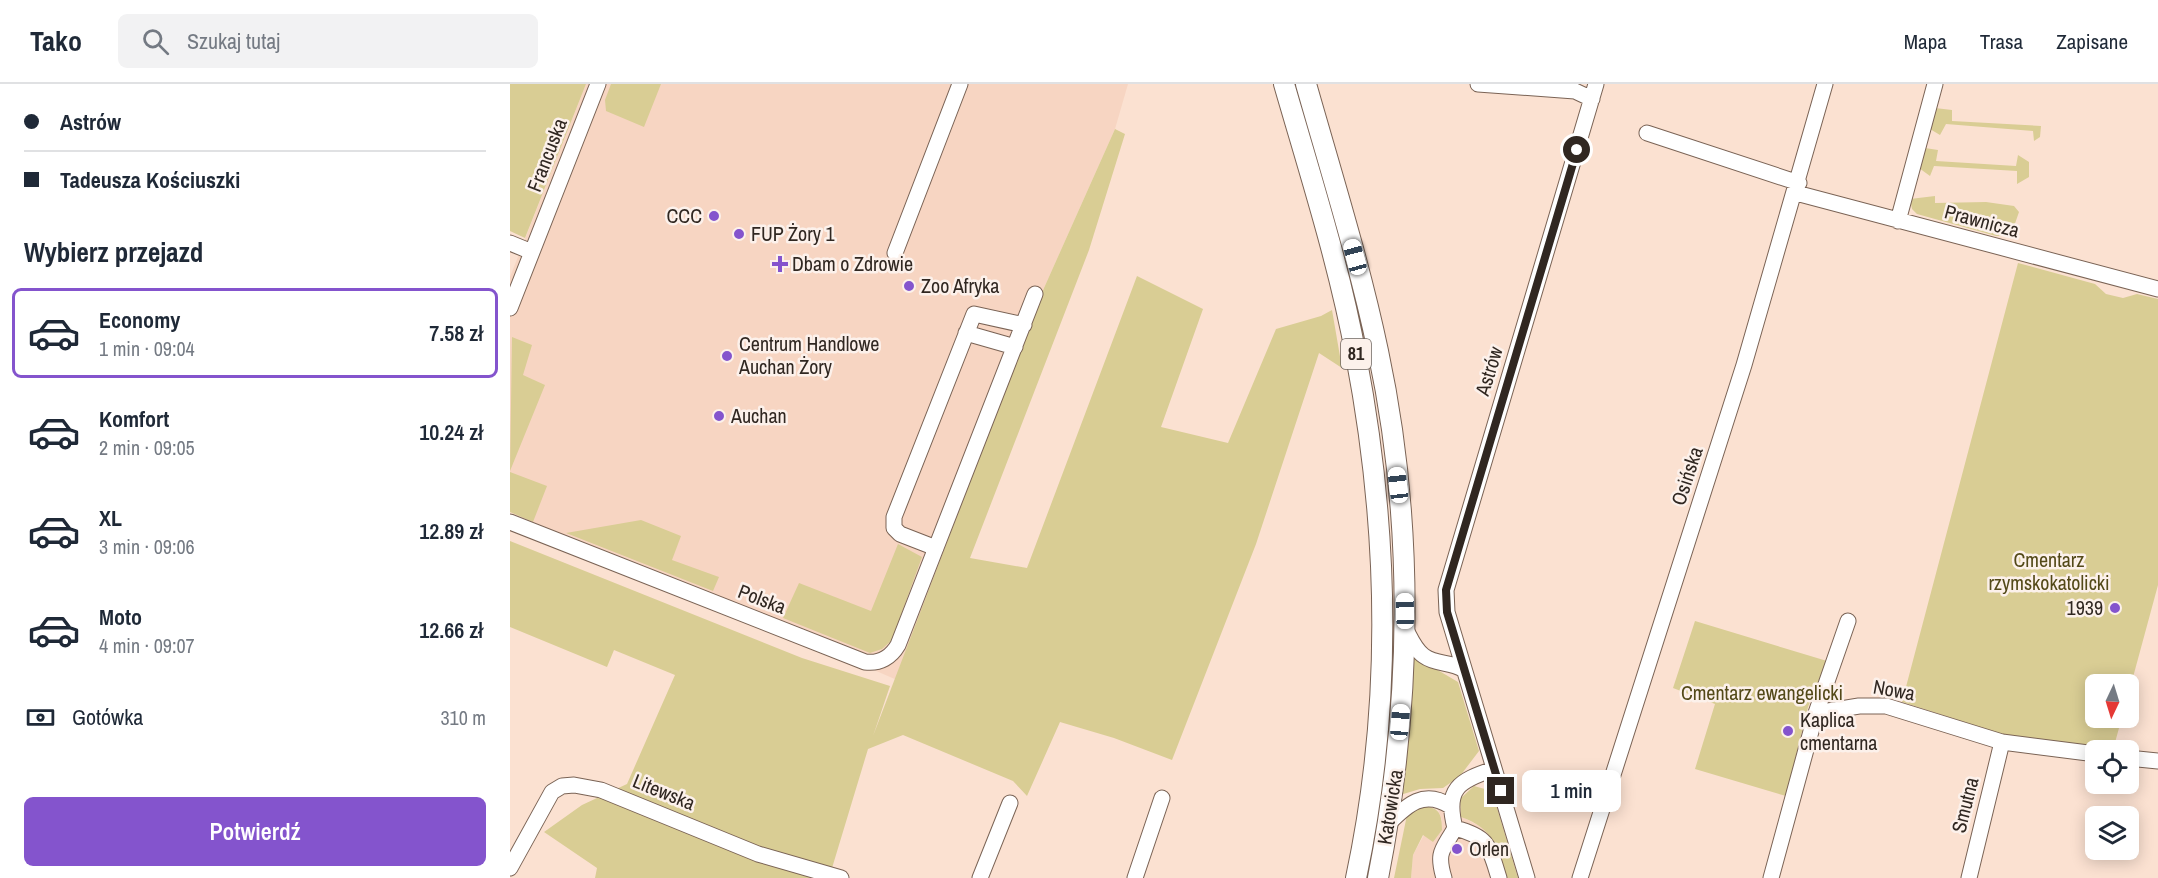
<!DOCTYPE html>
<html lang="pl">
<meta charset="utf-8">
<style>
:root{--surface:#fff;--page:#f2f2f3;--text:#1f2937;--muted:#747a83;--line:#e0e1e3;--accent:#8454cd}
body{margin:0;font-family:"Archivo Narrow",sans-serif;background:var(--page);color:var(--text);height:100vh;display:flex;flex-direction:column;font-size:22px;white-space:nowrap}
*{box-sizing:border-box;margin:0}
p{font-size:20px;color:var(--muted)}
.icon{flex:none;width:33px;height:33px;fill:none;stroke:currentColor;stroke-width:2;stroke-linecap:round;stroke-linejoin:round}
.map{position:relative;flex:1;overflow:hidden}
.side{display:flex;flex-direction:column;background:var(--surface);width:510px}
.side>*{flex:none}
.banner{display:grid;align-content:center;height:132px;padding:0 24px;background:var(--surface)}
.needle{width:39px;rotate:184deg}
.tools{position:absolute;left:1575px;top:590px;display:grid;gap:12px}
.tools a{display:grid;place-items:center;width:54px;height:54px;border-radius:9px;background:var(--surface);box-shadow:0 3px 15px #0003;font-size:30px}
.end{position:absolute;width:27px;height:27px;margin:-14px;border:8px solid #302721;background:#fff;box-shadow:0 0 0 3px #fff}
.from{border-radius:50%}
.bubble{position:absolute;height:42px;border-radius:9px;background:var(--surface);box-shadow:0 3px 15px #0003;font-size:20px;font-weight:600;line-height:42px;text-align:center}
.car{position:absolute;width:18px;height:36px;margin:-18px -9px;border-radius:8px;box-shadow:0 0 4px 2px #0007;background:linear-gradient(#fff 24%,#345 0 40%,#fff 0 76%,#345 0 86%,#fff 0)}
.banner b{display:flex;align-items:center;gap:21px;height:57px;font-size:22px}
.banner b+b{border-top:2px solid var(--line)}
.banner i{width:15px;height:15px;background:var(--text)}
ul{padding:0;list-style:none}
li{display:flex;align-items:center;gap:18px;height:90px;margin:0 12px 9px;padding:0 12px;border:3px solid transparent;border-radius:9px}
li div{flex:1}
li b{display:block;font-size:22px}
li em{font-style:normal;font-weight:600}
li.selected{border-color:var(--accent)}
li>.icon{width:54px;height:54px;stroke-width:1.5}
h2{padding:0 24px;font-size:27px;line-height:72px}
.pay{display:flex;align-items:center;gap:15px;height:66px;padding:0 24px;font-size:22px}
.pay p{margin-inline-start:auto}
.cta{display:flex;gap:12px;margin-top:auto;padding:12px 24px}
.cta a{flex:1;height:69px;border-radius:9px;background:var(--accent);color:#fff;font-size:24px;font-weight:600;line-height:69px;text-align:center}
header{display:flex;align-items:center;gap:36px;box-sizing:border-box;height:84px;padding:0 30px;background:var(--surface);border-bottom:2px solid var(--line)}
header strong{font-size:28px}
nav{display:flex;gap:33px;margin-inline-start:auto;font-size:21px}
.search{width:420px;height:54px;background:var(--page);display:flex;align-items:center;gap:15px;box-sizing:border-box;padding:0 21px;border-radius:9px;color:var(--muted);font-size:22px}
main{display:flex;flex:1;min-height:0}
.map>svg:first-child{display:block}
.built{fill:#f7d5c2}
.green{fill:#d9cd94}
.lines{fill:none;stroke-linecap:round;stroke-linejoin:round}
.minor-casing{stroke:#7a6355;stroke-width:17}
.major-casing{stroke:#7a6355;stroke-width:22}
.minor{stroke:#fff;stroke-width:15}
.major{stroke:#fff;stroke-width:20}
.route{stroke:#302721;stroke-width:8}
.poi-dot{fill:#8454cd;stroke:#fcf1eb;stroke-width:2}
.labels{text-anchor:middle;stroke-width:5;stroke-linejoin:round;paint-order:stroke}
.shield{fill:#fcf1eb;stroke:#6d645e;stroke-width:1.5}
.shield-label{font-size:18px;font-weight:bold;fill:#302721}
.street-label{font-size:20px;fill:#302721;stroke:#fcf1eb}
.poi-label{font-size:20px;fill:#302721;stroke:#fcf1eb;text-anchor:start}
.park-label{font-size:20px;fill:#534918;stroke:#fcf1eb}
</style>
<header>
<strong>Tako</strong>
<div class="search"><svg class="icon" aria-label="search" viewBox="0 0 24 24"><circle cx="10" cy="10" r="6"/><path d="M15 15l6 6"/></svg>Szukaj tutaj</div>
<nav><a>Mapa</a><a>Trasa</a><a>Zapisane</a></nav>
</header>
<main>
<section class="side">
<div class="banner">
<b><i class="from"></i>Astrów</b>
<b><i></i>Tadeusza Kościuszki</b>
</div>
<h2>Wybierz przejazd</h2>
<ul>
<li class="selected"><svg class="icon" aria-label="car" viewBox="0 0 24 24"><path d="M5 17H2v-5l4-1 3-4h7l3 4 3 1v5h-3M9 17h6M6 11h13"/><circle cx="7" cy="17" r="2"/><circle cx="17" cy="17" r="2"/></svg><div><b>Economy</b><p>1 min · 09:04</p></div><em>7.58 zł</em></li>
<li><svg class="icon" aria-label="car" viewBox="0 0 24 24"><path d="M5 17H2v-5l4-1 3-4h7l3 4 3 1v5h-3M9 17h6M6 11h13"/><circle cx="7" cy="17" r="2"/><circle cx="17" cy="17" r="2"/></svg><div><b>Komfort</b><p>2 min · 09:05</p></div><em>10.24 zł</em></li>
<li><svg class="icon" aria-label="car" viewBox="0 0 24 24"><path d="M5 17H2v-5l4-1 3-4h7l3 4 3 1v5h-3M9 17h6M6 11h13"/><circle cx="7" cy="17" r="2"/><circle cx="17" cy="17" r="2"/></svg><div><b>XL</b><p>3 min · 09:06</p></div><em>12.89 zł</em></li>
<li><svg class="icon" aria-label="car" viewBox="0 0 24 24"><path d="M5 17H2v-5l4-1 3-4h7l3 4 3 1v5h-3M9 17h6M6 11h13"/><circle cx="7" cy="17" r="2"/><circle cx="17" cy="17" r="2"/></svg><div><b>Moto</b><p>4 min · 09:07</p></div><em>12.66 zł</em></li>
</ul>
<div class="pay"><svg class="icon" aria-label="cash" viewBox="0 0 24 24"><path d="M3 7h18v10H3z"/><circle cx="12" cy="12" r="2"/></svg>Gotówka<p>310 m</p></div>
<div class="cta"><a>Potwierdź</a></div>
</section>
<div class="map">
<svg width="1648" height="794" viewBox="0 0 1648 794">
<rect width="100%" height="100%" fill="#fbe1d1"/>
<!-- built -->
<path class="built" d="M76,0H618L605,45L534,204L387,596L0,428V193Z
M928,726L954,734L977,746L984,756L995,794H901L903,771L914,751L932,736Z"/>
<!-- green -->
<path class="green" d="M0,0H76L15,154L0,147Z
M101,0H151L134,43L96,27L95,16Z
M1425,24L1442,26V37L1531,42L1530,53L1524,57L1523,47L1436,40L1430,51L1420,45Z
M605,45L615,50L579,166L460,474L517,484L627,192L693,225L651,343L718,359L766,245L811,232L822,226L832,284L809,269L746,460L662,676L604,654L550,638L517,712L503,697L393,651L358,665L319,794H85L87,784L34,748L72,721L117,700L165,591L104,566L97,583L0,543V457L292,574L380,602L363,652L534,204Z
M1415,64L1428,66L1426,77L1506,82L1508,71L1519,78V93L1507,100V87L1424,82L1420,92L1409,84Z
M1425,112V119L1476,118L1504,122L1509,128L1501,151L1486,152L1407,130L1402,125L1400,115Z
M1508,179L1585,200L1596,210L1613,214L1627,210L1648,215V501L1619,608L1618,600H1586V633H1612L1603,666L1494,651L1392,618Z
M2,253L22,261L13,291L35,301L0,387Z
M0,388L37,402L23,438L0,428Z
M131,436L171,452L162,476L209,493L203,507L56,449Z
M388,460L412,473L382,556L372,565L360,569L273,534L289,499L361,527Z
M1185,537L1317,577L1298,623L1276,712L1185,685L1205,620L1163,604Z
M902,571L948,598L969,667L950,692L933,704L910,705L890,711Z
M964,702L982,707L1008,794H995C986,763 985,745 951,733L950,715Z
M906,722C926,723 932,724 932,746L923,758L913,751L903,771L901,794H884L897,731Z"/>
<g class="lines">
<!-- minor casing -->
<g class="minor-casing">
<path id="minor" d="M968,0L1065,7L1082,15
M1137,49L1289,99
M1286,109L1648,205
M1388,137L1425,0
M0,159L22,168
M385,169L450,0
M0,224L88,0
M456,249L505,263
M0,438L355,578C370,580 381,573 388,561L525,210
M426,464L390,450L384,444V433L464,230L514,241
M895,544C900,553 905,566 914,572C926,581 941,577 954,586
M1306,629L1349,622H1376L1492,658L1586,670
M1618,674L1648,677
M879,739C897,721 914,705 940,722
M945,744C979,753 979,762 989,794
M0,784L42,708L52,702L64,701L91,706L248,770L331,794
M470,794L500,719
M625,794L652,714
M934,794C926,767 933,766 945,744C935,705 948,697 984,685
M1017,794L937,528L936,506L1086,0
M1070,794L1234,281L1315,0
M1261,794L1306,629L1338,537
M1459,794L1492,658"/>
</g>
<!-- major casing -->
<g class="major-casing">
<path id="major" d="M774,0C800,90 829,180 846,272C879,445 883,621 846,794
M796,0C821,88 849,177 868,267C905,440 902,621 868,794"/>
</g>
<!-- minor -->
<use href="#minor" class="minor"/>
<!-- major -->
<use href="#major" class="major"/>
</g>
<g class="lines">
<!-- route -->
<path class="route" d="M991,707L937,528L936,506L1067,66"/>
</g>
<!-- markers -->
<g class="poi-dot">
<circle cx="204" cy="132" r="6"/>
<circle cx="229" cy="150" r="6"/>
<path d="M267 171h6v6h6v6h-6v6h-6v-6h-6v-6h6z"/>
<circle cx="399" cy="202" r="6"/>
<circle cx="217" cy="272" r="6"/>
<circle cx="209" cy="332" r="6"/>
<circle cx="1605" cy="524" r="6"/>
<circle cx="1278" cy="647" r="6"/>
<circle cx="947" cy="765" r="6"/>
</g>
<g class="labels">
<!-- shield labels -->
<rect class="shield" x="831" y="255" width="30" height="30" rx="4.5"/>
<g class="shield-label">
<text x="846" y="276">81</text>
</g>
<!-- street labels -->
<g class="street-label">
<text transform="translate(37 71) rotate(-69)" y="7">Francuska</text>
<text transform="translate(1472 137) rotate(15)" y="7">Prawnicza</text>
<text transform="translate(979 287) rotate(-73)" y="7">Astrów</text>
<text transform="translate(1177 392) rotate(-72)" y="7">Osińska</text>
<text transform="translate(252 515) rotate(21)" y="7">Polska</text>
<text transform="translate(1384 606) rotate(10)" y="7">Nowa</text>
<text transform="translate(154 708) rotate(22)" y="7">Litewska</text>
<text transform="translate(1455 721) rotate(-76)" y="7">Smutna</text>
<text transform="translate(880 723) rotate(-81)" y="7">Katowicka</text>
</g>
<!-- poi labels -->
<g class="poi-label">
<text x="192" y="139" text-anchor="end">CCC</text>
<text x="241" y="157">FUP Żory 1</text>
<text x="282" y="187">Dbam o Zdrowie</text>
<text x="411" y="209">Zoo Afryka</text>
<text x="229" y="267">Centrum Handlowe<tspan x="229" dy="23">Auchan Żory</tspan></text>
<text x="221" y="339">Auchan</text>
<text x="1593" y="531" text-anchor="end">1939</text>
<text x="1290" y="643">Kaplica<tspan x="1290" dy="23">cmentarna</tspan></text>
<text x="959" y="772">Orlen</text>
</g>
<!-- park labels -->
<g class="park-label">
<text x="1539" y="483">Cmentarz<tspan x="1539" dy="23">rzymskokatolicki</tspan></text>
<text x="1252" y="616">Cmentarz ewangelicki</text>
</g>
</g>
</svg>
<div class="tools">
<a><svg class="needle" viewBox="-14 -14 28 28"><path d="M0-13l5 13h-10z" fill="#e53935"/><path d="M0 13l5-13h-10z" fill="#747a83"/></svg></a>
<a><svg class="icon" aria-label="locate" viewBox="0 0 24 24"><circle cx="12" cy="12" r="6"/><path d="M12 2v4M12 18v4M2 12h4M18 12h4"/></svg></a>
<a><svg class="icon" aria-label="layers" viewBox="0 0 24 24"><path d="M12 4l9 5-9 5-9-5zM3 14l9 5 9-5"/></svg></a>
</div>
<i class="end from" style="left:1067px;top:66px"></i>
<i class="end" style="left:991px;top:707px"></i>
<div class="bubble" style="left:1012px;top:686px;width:99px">1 min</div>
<i class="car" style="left:845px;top:173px;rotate:345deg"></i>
<i class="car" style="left:888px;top:401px;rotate:353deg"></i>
<i class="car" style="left:895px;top:527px;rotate:359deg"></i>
<i class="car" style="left:890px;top:638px;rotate:5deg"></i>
</div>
</main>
